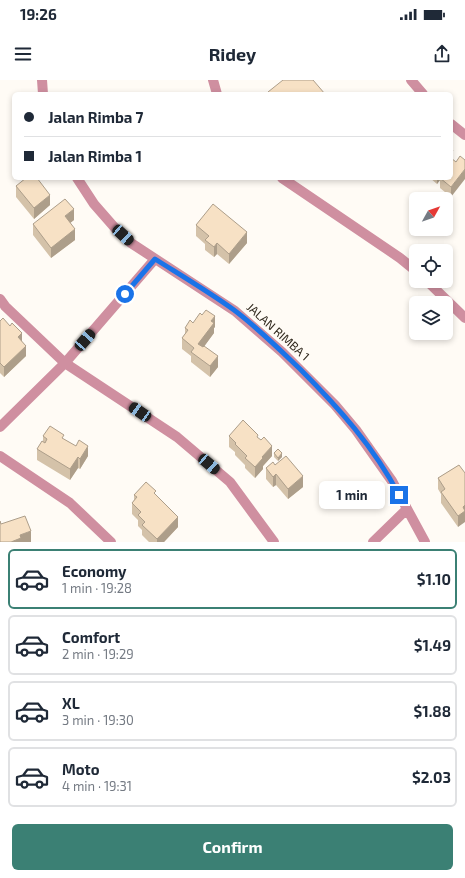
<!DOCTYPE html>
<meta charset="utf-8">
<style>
:root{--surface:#fff;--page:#f6f6f7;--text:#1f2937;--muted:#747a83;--line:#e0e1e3;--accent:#3b8074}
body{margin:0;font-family:"Exo 2",sans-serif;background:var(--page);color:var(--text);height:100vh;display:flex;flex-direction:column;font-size:15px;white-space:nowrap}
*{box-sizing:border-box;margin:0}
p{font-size:13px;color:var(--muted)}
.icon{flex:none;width:22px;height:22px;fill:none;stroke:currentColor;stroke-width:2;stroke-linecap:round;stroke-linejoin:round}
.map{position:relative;height:462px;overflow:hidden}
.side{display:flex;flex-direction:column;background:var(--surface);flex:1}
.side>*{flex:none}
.banner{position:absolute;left:12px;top:12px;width:441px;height:88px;border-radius:6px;box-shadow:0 2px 6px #0003;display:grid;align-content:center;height:88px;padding:0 12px;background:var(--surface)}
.needle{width:26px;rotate:50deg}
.buttons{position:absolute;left:409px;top:112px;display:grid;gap:8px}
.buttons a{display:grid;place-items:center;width:44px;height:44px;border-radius:6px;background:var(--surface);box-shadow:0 2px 6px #0003;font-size:20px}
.end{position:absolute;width:18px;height:18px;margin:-9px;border:5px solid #1a73e8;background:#fff;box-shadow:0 0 0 2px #fff}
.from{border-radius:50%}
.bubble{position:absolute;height:28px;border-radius:6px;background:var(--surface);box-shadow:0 2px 6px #0003;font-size:13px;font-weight:700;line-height:28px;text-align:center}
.car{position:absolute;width:12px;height:24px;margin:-12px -6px;border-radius:5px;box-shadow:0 0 3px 1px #0007;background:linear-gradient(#222 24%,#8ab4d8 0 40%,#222 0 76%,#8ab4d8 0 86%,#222 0)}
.banner b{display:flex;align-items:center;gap:14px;height:38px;font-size:15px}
.banner b+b{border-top:1px solid var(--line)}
.banner i{width:10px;height:10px;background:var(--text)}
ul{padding:7px 0 0;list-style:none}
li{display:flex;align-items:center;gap:12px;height:60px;margin:0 8px 6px;padding:0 4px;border:2px solid var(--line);border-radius:6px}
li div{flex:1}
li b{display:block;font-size:15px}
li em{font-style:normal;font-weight:700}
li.selected{border-color:var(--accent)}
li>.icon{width:36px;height:36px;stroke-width:1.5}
.cta{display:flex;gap:8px;margin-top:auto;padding:8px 12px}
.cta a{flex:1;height:46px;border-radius:6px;background:var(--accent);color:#fff;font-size:16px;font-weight:700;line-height:46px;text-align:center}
.status{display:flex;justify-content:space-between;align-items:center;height:28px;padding:0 20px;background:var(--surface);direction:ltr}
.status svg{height:11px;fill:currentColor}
header{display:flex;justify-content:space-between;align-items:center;height:52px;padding:0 12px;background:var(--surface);font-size:18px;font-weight:700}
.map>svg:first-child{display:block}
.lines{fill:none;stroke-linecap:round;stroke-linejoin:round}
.minor{stroke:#cf8fa0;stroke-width:10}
.wall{fill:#d4c2a9}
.shaded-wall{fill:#ad9e8a}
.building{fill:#f7e1c5;stroke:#ad9e8a}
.route{stroke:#1a73e8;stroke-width:5}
.labels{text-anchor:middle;stroke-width:4;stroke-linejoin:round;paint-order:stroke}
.street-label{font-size:12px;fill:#30281d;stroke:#fffbf5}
</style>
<div class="status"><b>19:26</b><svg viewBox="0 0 49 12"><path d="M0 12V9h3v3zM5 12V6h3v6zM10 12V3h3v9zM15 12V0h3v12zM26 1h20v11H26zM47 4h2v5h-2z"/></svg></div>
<header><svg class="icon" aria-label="menu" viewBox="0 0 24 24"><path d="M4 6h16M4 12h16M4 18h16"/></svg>Ridey<svg class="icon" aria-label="share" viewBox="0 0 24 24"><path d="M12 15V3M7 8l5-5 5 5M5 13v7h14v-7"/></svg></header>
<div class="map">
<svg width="465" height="462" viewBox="0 0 465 462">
<rect width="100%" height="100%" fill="#fffbf5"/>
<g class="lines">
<!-- minor -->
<path class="minor" d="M42,0L43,14
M213,0L217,14
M411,0L423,14
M451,44L465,55
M77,98L94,124L115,148L131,163L235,231L282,272L335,325L356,350L392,401L425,462
M282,98L400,178L416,191
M427,201L465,238
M0,219L5,226L65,283L177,357L230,402L274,462
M0,347L65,283L155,179
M0,376L70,423L111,462
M373,462L407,429"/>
</g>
<!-- wall -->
<path class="wall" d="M430,98H451V117L440,108V100L437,104Z
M16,106L50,125L34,139L16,117Z
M74,140L70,143L75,160L51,178L33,155V144Z
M196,145L247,163L229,184L217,174L214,177L205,170V164L196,156Z
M0,241L22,262L26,276L4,297L0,293Z
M193,243L215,247L214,248V253L204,266L218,287L210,297L191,282V276L182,269V258L185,254V248Z
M43,356L64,359L88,376L80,389L78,388L70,400L37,380V369L43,361Z
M229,356L258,358L272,376L263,386V389L255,398L245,388V385L235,375V372L229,367Z
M274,373L282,377L278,381L274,377Z
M275,385L303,407L288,419L276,405L273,407L266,399V388Z
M459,385L458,447L441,423V414L438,409V398Z
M134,415H156L178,447L164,462H149L142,455V450L138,446V440L132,434V423L134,420Z"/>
<!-- shaded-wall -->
<path class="shaded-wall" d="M453,70V81L451,83V73Z
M465,89V99L451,117V107Z
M437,98H440V100L437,104Z
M50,115V125L34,139V128Z
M74,129V140L65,147V136Z
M75,149V160L51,178V168Z
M247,152V163L229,184V174Z
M217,163V174L214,177V167Z
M215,236V247L214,248V253L198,275V264L211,241Z
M22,253V264L18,257Z
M26,266V276L4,297V287Z
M218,276V287L210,297V286Z
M88,366V376L80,389V379Z
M272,366V376L263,386V389L255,398V387L262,377Z
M282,373V377L278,381V378Z
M78,377V388L70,400V389Z
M276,394V405L273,407V397Z
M303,396V407L288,419V409Z
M465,425V442L458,447V436L463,427Z
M178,437V447L164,462H157V459Z
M31,451V462H11L20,455Z"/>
<!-- building -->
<path class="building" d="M283,0H313L325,14H269L268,12Z
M451,68L453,70L451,73Z
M460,76L465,80V89L451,107L440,98H451V78L456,82Z
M26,98H37L50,115L34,128L16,106Z
M65,119L74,129L65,136L75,149L51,168L33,144Z
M213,124L247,152L229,174L217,163L214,167L205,160L209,156L196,145Z
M206,230L215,236L211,241L214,243L198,264L203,267L204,266L218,276L210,286L191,272L194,268L182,258L188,250L185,248L190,240L193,243L200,233L202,235Z
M3,238L10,246L12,243L22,253L18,257L26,266L4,287L0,283V241Z
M243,340L258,355L257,357L261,360L264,357L272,366L262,377L263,378L255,387L245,378L247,376L235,364L236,363L229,356Z
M50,346L64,355L62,358L76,366L79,360L88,366L80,379L78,377L70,389L37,369L42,361L45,363L47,359L43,356Z
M278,369L282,373L278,378L274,373Z
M286,376L303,396L288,409L276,394L273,397L266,388L273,382L275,385Z
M459,385L465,393V425L463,427L465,431L458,436L441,412L445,409L438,398Z
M146,402L156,411L154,413L178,437L157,459L142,445L145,442L138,435L141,432L132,423L137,417L134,415Z
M25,436L31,451L20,455L21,458L11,462H0V441L1,444Z"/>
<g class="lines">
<!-- route -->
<path class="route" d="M125,214L155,179C182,196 209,212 234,230C258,248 279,269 300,289C338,327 374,367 399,415"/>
</g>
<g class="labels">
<!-- street labels -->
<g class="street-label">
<text transform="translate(278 252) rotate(42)" y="4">JALAN RIMBA 1</text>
</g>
</g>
</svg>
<div class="buttons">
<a><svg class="needle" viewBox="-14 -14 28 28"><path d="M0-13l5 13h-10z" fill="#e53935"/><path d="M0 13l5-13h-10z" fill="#747a83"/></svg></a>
<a><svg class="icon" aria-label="locate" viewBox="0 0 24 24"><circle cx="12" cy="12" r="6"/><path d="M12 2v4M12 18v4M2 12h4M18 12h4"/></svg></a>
<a><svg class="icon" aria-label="layers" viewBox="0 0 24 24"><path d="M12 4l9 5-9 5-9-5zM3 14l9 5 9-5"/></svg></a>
</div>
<i class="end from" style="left:125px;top:214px"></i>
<i class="end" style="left:399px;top:415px"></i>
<div class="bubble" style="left:319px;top:401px;width:66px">1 min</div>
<i class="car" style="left:123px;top:155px;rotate:132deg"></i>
<i class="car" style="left:85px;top:260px;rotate:41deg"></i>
<i class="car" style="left:140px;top:332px;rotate:304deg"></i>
<i class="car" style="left:209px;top:384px;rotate:131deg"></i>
<div class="banner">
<b><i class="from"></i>Jalan Rimba 7</b>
<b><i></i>Jalan Rimba 1</b>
</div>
</div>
<section class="side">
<ul>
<li class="selected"><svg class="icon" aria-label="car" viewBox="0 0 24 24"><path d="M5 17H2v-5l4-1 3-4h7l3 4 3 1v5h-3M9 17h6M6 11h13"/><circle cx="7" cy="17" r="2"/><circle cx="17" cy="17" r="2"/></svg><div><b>Economy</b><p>1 min · 19:28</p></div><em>$1.10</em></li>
<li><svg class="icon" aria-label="car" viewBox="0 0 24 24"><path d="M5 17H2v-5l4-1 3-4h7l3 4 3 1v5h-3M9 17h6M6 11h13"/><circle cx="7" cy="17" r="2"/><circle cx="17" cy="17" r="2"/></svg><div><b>Comfort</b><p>2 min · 19:29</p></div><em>$1.49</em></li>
<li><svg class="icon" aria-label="car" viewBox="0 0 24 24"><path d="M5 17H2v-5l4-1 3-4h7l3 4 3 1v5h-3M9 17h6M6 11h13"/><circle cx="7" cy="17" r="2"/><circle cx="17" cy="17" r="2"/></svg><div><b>XL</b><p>3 min · 19:30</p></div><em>$1.88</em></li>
<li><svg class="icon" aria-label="car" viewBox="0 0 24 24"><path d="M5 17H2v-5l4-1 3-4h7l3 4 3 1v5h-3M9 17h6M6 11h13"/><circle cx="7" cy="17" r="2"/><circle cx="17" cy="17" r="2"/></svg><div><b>Moto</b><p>4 min · 19:31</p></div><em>$2.03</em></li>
</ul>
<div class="cta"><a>Confirm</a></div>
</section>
